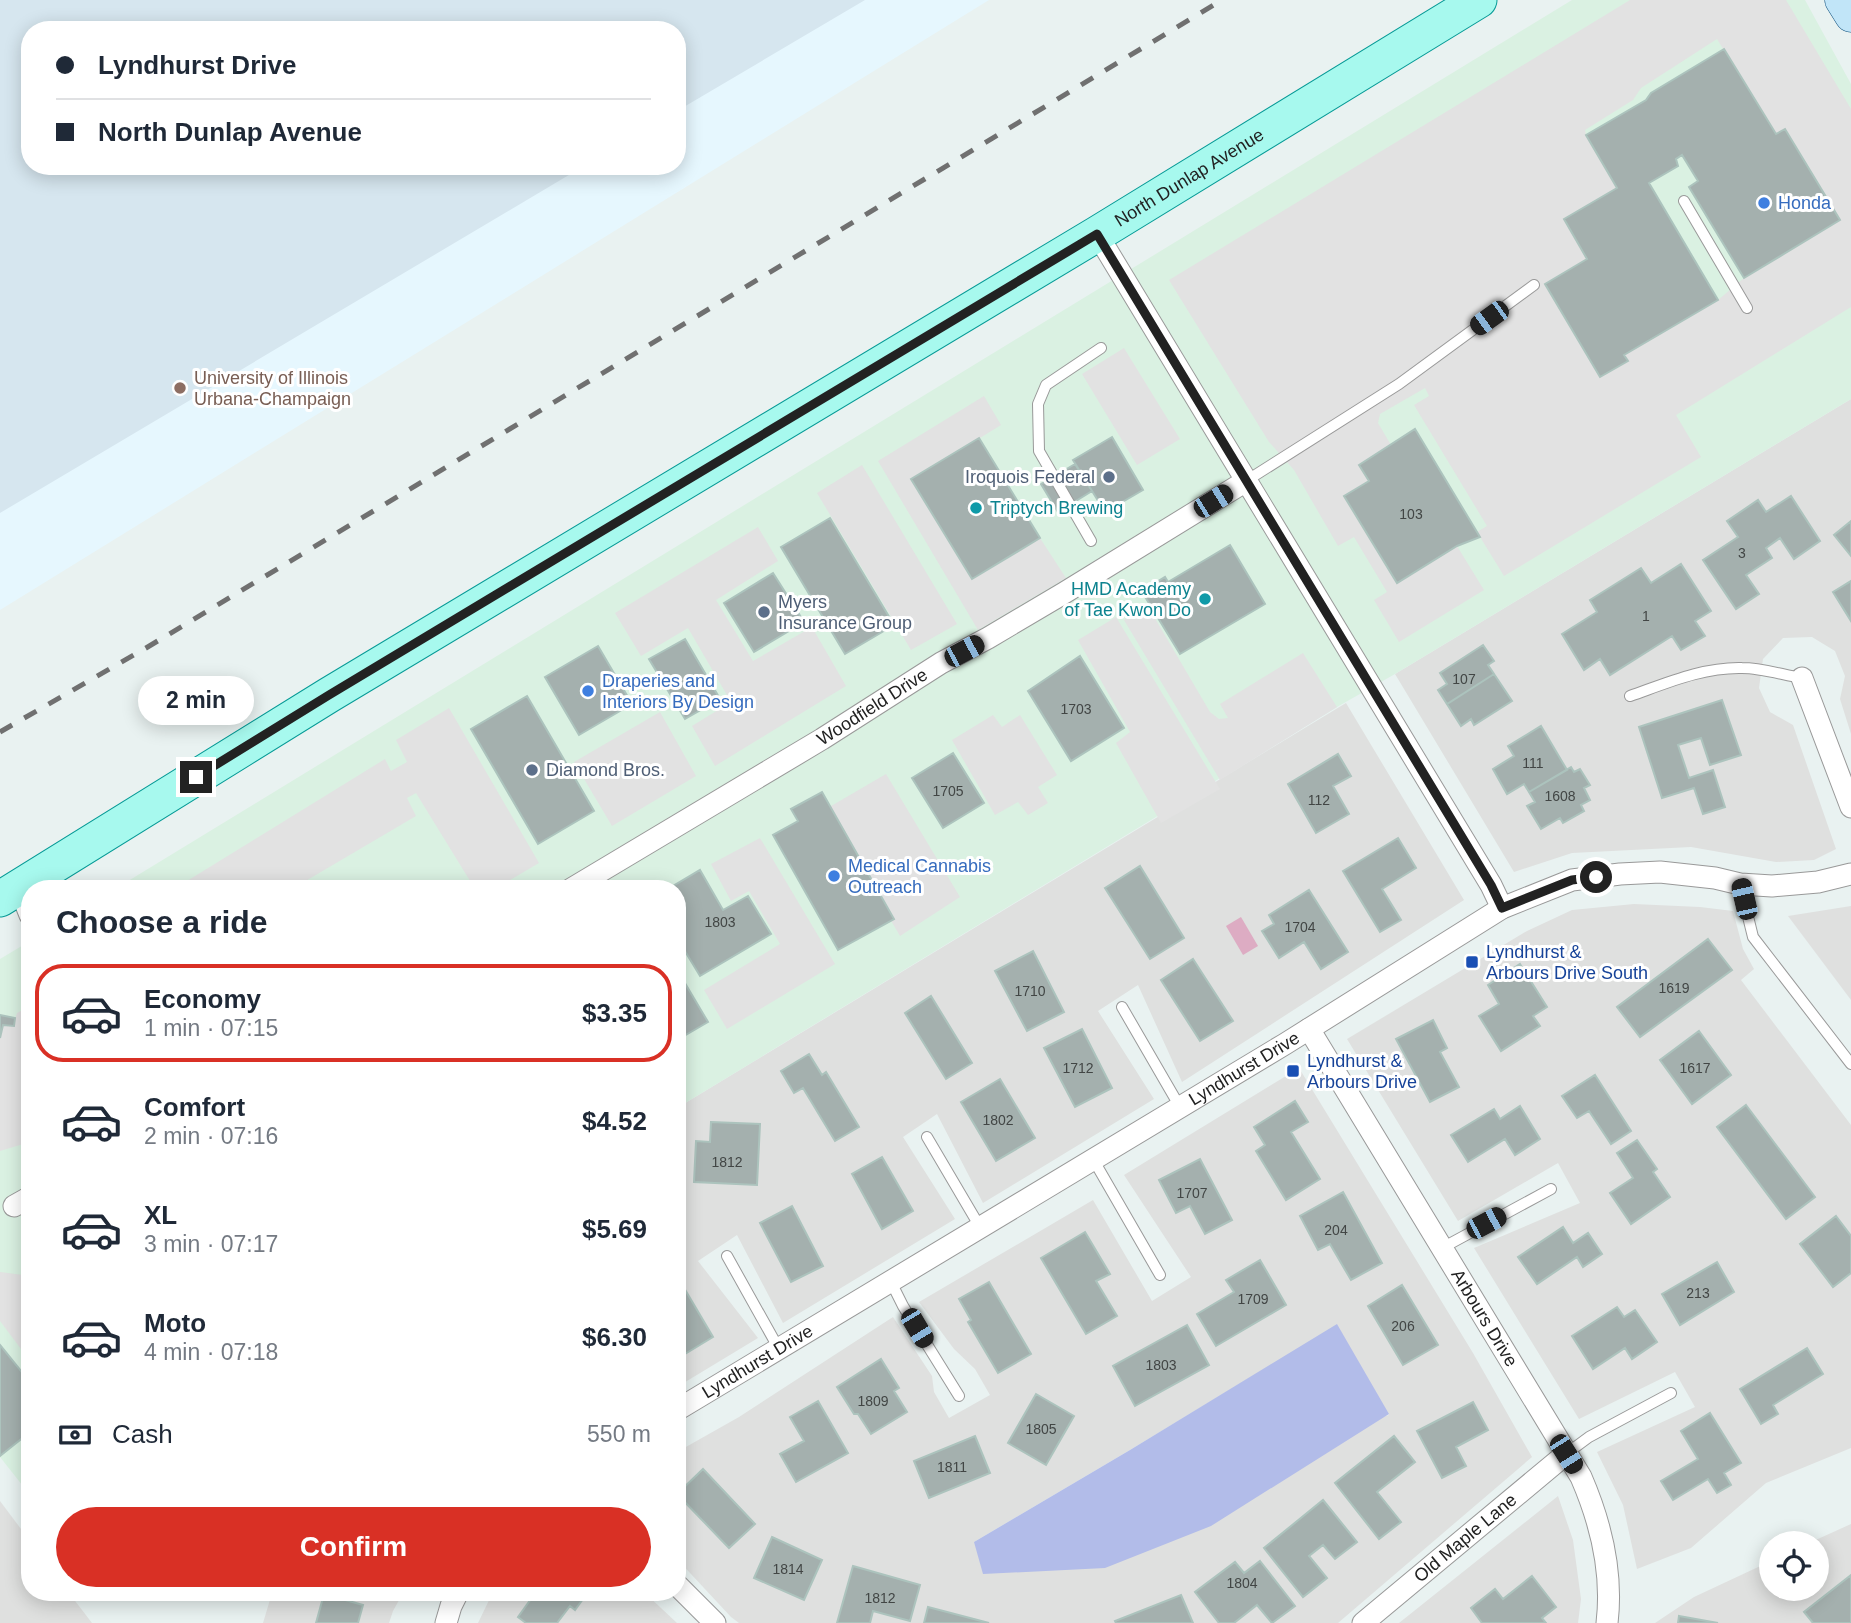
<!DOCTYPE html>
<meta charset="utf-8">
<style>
:root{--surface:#fff;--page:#f2f2f3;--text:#1f2937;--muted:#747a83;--line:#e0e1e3;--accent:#d93025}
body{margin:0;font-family:Helvetica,sans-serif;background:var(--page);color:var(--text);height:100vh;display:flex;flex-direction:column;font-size:26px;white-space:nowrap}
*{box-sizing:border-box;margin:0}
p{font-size:23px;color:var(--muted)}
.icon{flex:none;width:38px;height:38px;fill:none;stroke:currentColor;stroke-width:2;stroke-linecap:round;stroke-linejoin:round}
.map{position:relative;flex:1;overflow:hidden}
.side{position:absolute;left:21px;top:880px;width:665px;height:721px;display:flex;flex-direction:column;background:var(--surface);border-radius:28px;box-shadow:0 4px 18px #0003}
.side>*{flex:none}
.top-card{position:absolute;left:21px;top:21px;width:665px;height:154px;border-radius:28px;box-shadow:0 4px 18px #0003;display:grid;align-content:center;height:154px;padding:0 35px;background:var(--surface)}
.tools{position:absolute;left:1759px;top:1531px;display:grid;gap:14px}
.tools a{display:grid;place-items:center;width:70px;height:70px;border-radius:50%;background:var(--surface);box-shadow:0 4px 18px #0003;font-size:35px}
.end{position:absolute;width:32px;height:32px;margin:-16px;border:9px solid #222;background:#fff;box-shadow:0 0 0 4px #fff}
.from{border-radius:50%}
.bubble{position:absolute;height:49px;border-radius:24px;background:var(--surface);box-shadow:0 4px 18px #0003;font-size:23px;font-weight:800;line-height:49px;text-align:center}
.car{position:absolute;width:21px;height:42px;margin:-21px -10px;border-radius:9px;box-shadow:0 0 5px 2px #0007;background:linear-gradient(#222 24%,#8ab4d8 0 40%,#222 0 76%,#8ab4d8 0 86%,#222 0)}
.top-card b{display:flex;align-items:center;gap:24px;height:66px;font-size:26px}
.top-card b+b{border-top:2px solid var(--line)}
.top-card i{width:18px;height:18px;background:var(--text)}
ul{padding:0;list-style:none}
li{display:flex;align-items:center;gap:21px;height:98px;margin:0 14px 10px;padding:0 21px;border:4px solid transparent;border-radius:28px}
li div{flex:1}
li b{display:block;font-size:26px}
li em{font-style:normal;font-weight:800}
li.selected{border-color:var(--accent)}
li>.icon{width:63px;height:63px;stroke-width:1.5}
h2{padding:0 35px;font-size:32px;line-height:84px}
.pay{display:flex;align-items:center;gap:18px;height:77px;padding:0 35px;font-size:26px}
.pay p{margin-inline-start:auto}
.action{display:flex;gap:14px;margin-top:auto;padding:14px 35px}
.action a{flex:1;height:80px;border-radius:42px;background:var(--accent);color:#fff;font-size:28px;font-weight:800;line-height:80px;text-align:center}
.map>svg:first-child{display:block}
.residential{fill:#dfe0df;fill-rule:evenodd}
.commercial{fill:#daf1e2}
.education{fill:#e6f7fe;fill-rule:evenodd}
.farmland{fill:#d6e6ef}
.grass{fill:#b2bce9}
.parking{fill:#e2e2e2;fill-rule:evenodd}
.water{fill:#ddacc3}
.building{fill:#a4b0ae;stroke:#acc3bd;stroke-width:2}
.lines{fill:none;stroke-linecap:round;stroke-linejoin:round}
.lane-casing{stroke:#999;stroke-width:12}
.street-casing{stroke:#999;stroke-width:23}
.secondary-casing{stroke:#094b79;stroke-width:33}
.primary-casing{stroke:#069a96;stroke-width:37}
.lane{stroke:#fff;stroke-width:10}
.street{stroke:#fff;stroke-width:21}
.secondary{stroke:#c1e5f8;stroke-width:32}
.primary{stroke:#a7f9ee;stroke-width:35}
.rail{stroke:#707070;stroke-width:5;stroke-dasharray:14 14;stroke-linecap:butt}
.route{stroke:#222;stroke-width:9}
.shop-dot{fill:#3f7fe0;stroke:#fff;stroke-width:2.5}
.education-dot{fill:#8d6e63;stroke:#fff;stroke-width:2.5}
.service-dot{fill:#5c6f8a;stroke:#fff;stroke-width:2.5}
.culture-dot{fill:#0f9aa8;stroke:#fff;stroke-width:2.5}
.transit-dot{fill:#1a4fb4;stroke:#fff;stroke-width:2.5}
.labels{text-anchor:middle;stroke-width:6;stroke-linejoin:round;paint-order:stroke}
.number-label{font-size:14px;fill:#424645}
.street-label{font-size:18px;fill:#222;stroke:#fff}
.shop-label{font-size:18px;fill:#366cbe;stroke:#fff;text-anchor:start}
.education-label{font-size:18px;fill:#785e54;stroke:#fff;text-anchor:start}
.service-label{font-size:18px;fill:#4e5e75;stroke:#fff;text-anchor:start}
.culture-label{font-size:18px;fill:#0d838f;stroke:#fff;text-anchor:start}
.transit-label{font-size:18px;fill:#164399;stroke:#fff;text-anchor:start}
</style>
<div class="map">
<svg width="1851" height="1623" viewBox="0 0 1851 1623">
<rect width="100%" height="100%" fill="#e9f2f1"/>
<!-- residential -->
<path class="residential" d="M1851,399V734L1840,699L1845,676L1835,651L1812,637L1783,638L1763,659L1759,688L1770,712L1793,725L1836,849L1814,860L1776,862L1691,847L1572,853L1514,872L1395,674Z
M1346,703L1464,900L1182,1082L1138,985L1098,1011L1154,1099L983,1203L937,1114L903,1137L955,1219L783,1323L737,1235L698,1261L758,1338L677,1387V1108Z
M1634,904L1700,907L1733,911L1743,949L1754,969L1741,980L1851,1125V1448L1766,1483L1691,1548L1637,1569L1623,1505L1597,1452L1695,1407L1675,1372L1579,1419L1474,1248L1580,1203L1558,1163L1458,1221L1347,1039L1527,931L1572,910Z
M1851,906V1000L1788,916Z
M1299,1068L1473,1353L1532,1457L1338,1623H739L731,1617L677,1559V1452L739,1417L893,1317L932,1376L934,1392L949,1418L990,1395L975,1369L954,1349L919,1302L1093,1200L1152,1301L1191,1277L1124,1175ZM1337,1325L1389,1415L974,1542L1130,1450Z
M1558,1496L1573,1540L1581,1599L1578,1623H1399Z
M0,1501L30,1541V1592L69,1593L92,1623H0Z
M1851,1524V1623H1655L1694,1597L1771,1561V1589H1816V1544L1809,1543Z
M493,1592L645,1593L677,1623H478Z
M272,1593H403L393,1611L389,1623H263Z"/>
<!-- commercial -->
<path class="commercial" d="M1572,0H1805L1851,84V399L1395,674L1337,707L677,1108V889H115Z
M30,941V1495L0,1457V959Z"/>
<!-- education -->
<path class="education" d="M0,0H989L0,610ZM30,30H677V166H30Z"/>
<!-- farmland -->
<path class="farmland" d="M0,0H865L677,111V30H30V166H584L0,513Z"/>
<!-- grass -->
<path class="grass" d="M1337,1324L1389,1414L1211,1526L1105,1568L983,1574L974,1542L1130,1450Z"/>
<!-- parking -->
<path class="parking" d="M1630,0H1786L1851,109V307L1676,415L1701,457L1504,576L1477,532L1487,526L1414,405L1429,396L1425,388L1380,414L1378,423L1391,445L1359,464L1369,481L1344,497L1397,582L1457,546L1484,590L1399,642L1374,600L1387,592L1354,537L1338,546L1294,470L1269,442L1169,280ZM1717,39L1776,134L1785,129L1840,220L1744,278L1718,300L1624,355L1627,360L1545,284L1587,259L1564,219L1617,188L1586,135L1585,130L1633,100L1641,88Z
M1124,348L1180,439L1137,465L1082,374Z
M984,396L1001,425L912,480L972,579L1040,538L1066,578L978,630L878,461Z
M862,465L957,624L911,650L817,493Z
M758,527L778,561L716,600L753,661L812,627L846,686L715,766L692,726L731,702L688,628L641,656L615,613Z
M1146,603L1210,712L1219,719L1228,718L1220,704L1303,653L1337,707L1220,780L1124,620Z
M1116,617L1220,789L1161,823L1116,743L1130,732L1078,640Z
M449,708L539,863L495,889H475L416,793L407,798L416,816L292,889H174L385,759L391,771L407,762L396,740Z
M660,712L696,776L612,826L574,762Z
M993,715L1002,727L1020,715L1057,775L1038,787L1048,803L1028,815L1018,802L995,815L952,740Z
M886,774L960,897L900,936L826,809Z
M760,838L835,964L727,1029L704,990L780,944L749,891L731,901L711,864Z
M30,1006V1142L0,1151V1038L3,1025L13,1026L17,1013Z
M0,1272L30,1276V1361L0,1321Z"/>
<!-- water -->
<path class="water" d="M1241,917L1258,946L1243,955L1226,926Z"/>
<!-- building -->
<path class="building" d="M1724,49L1776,134L1785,129L1840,220L1744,278L1689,187L1698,181L1682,155L1676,159L1678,166L1649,183L1718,300L1624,355L1628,361L1600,377L1545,284L1587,259L1564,219L1617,188L1586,135L1646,100L1651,93Z
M1415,429L1480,537L1457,546L1397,583L1344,496L1369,481L1359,465Z
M1112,437L1143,490L1105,512L1073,460Z
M979,438L1040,538L972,579L911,479Z
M1075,464L1092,491L1058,512L1041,484Z
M1791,496L1820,541L1794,559L1780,538L1766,548L1772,558L1746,575L1759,594L1736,609L1703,560L1738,537L1727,521L1758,500L1766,512Z
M830,518L894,625L845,654L781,547Z
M1851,521V556L1834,535Z
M1230,545L1265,604L1180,654L1144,595L1153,589L1152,585L1165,577L1168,582Z
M1681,564L1711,611L1695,621L1705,636L1681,650L1672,636L1610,675L1600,659L1584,670L1562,634L1597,612L1590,600L1641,568L1651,583Z
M773,573L804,622L754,652L724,603Z
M1851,581V621L1833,592Z
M685,639L720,699L685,719L649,659Z
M1483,645L1494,661L1488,665L1494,674L1447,704L1438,690L1447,684L1440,673Z
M598,646L632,704L579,735L545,677Z
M1080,656L1124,728L1071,761L1028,691Z
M1494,674L1512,701L1474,725L1471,719L1461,726L1447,704Z
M527,696L594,811L538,844L471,729Z
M1722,700L1741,755L1710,765L1701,738L1678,745L1689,778L1713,770L1725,807L1703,814L1694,788L1662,798L1639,727Z
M1541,726L1567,770L1529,792L1524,784L1507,794L1493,769L1514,756L1508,746Z
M953,753L984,803L943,828L912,778Z
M1338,754L1351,776L1333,786L1349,814L1316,833L1288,784Z
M1571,767L1574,772L1580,769L1590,785L1584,788L1590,800L1581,805L1584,811L1563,823L1560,818L1541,829L1527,806L1535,802L1529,792Z
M822,792L894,919L838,950L773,835L798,821L791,809Z
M1398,838L1416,868L1382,889L1401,920L1380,932L1343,871Z
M1140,866L1184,938L1150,959L1105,888Z
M700,870L723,910L748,896L771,934L700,976L677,938V889H668Z
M1309,890L1348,952L1321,969L1304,942L1279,958L1262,931L1274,924L1269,915Z
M1708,939L1732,970L1640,1037L1617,1007Z
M1033,951L1064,1012L1027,1031L995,971Z
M1193,959L1233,1021L1200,1041L1161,980Z
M1520,964L1547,1007L1533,1016L1540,1026L1501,1051L1479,1016L1499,1004L1488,985Z
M679,973L708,1022L677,1040V974Z
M931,996L972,1063L946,1079L905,1013Z
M0,1015L15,1018L14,1026L3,1025L0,1038Z
M1433,1020L1447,1048L1440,1052L1459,1087L1430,1102L1396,1039Z
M1082,1029L1112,1088L1075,1107L1044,1048Z
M1699,1031L1731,1075L1692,1104L1660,1060Z
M809,1054L822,1075L826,1072L859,1127L835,1141L803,1088L794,1093L781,1071Z
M1595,1075L1631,1131L1611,1144L1589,1111L1577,1118L1562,1096Z
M1000,1079L1035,1138L996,1161L961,1102Z
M1295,1101L1308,1122L1291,1132L1320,1179L1286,1200L1256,1151L1265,1145L1254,1127Z
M1746,1105L1815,1197L1786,1219L1717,1127Z
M1520,1106L1540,1139L1515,1155L1505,1139L1468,1162L1451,1135L1494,1109L1500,1119Z
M711,1122L760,1124L757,1185L694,1182L696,1141L710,1142Z
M1637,1140L1657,1169L1653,1172L1670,1197L1631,1224L1610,1193L1633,1178L1617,1153Z
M882,1157L913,1211L882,1229L852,1174Z
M1200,1159L1232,1220L1205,1234L1190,1206L1176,1213L1159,1180Z
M1343,1192L1382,1263L1351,1280L1330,1244L1318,1250L1300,1216Z
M792,1206L823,1266L791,1282L760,1223Z
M1836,1216L1851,1236V1273L1833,1287L1800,1244Z
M1563,1227L1573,1243L1588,1233L1602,1254L1583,1267L1577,1257L1537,1284L1518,1257Z
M1085,1232L1110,1274L1096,1281L1117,1316L1086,1334L1041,1258Z
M1260,1260L1286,1305L1216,1346L1197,1314L1234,1292L1226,1280Z
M1717,1262L1734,1292L1680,1325L1662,1294Z
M677,1276L713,1337L680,1357L677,1353Z
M989,1282L1031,1354L998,1373L968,1322L971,1320L959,1299Z
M1402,1285L1438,1345L1403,1365L1368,1306Z
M1617,1307L1624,1317L1635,1310L1657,1342L1632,1359L1625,1348L1593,1369L1572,1336Z
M1187,1325L1209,1365L1135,1406L1113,1366Z
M0,1345L30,1382V1432L0,1456Z
M1807,1348L1823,1374L1773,1405L1778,1414L1761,1424L1740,1389Z
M881,1359L899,1388L894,1391L907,1412L871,1434L858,1414H854L837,1387Z
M1036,1394L1074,1416L1046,1465L1008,1443Z
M818,1401L848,1453L796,1482L780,1454L804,1441L790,1417Z
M1473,1402L1488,1430L1456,1447L1466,1466L1442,1478L1417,1431Z
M1710,1413L1741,1463L1724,1473L1731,1485L1717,1493L1708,1479L1673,1500L1661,1481L1698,1459L1681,1431Z
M975,1436L990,1473L929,1498L914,1461Z
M1394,1436L1415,1462L1377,1492L1401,1522L1379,1539L1335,1483Z
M703,1469L755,1524L729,1548L677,1494Z
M1323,1500L1357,1542L1335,1559L1323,1545L1309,1556L1327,1578L1303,1597L1264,1548Z
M772,1537L822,1560L804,1600L754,1578Z
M1260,1561L1295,1606L1272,1623L1257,1605L1234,1623H1219L1195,1592L1235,1562L1244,1573Z
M853,1566L920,1585L910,1621L873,1611L870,1623H837Z
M1851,1575V1623H1813L1804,1612Z
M1532,1576L1556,1607L1542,1618L1546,1623H1482L1471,1608L1495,1589L1503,1599Z
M536,1592H588L575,1610L570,1606L557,1623H526L518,1617Z
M324,1594L363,1605L358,1623H316Z
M1181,1595L1193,1623H1116L1115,1621Z
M928,1607L989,1623H924Z
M1679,1616L1718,1623H1678Z"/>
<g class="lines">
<!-- lane casing -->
<g class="lane-casing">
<path id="lane" d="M1684,201L1747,308
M1246,481L1399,384L1534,285
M1091,541L1039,451L1038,404L1046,385L1101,348
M1630,696C1667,683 1703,667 1742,668C1762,668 1783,675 1802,678
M1740,884L1753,937L1851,1064
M1122,1007L1180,1107
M927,1137L980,1227
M1093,1159L1160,1275
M1442,1248L1551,1189
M727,1256L779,1349
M891,1282L903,1306L959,1396
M1566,1454L1589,1437L1671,1393"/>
</g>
<!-- street casing -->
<g class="street-casing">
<g id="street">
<path d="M1097,234L1491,885L1502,908"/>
<path d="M1802,678L1851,807"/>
<path d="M19,887L30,915"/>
<path id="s1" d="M571,889L822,739L941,663L988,638L1064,593L1246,481"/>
<path id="s2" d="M1309,1029L1581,1477C1601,1523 1613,1573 1607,1623"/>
<path d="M14,1206L30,1197"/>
<path id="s3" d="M677,1410L1285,1044L1502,908L1572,880L1620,874L1660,872L1715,878L1740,884L1772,886L1818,882L1851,874"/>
<path d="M677,1585L715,1623"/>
<path d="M446,1623L451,1606L458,1592"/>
<path id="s4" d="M1363,1623L1566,1454"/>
</g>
</g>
<!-- secondary casing -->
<g class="secondary-casing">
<path id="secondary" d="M1841,0L1851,16"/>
</g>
<!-- primary casing -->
<g class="primary-casing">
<g id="primary">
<path id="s5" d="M0,899L329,695L1097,234L1479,0"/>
</g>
</g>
<!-- lane -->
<use href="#lane" class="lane"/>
<!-- street -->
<use href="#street" class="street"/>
<!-- secondary -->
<use href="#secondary" class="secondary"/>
<!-- primary -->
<use href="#primary" class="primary"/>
<!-- rail -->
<path class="rail" d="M0,732L146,648L1222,0"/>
</g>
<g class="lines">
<!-- route -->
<path class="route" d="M196,777L329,695L1097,234L1491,885L1502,908L1572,880L1596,877"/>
</g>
<!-- markers -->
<g class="shop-dot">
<circle cx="1764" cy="203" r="7"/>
<circle cx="588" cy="691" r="7"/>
<circle cx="834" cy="876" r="7"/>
</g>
<circle class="education-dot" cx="180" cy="388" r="7"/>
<g class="service-dot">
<circle cx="1109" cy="477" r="7"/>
<circle cx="764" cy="612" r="7"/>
<circle cx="532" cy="770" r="7"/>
</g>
<g class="culture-dot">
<circle cx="976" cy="508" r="7"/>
<circle cx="1205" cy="599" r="7"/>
</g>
<g class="transit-dot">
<rect x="1465" y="955" width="14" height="14" rx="3.5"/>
<rect x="1286" y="1064" width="14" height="14" rx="3.5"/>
</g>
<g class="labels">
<!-- number labels -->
<g class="number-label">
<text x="1411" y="519">103</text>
<text x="1742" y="558">3</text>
<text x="1646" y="621">1</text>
<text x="1464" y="684">107</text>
<text x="1076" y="714">1703</text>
<text x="1533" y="768">111</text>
<text x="948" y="796">1705</text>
<text x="1560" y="801">1608</text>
<text x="1319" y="805">112</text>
<text x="720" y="927">1803</text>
<text x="1300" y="932">1704</text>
<text x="1674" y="993">1619</text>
<text x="1030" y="996">1710</text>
<text x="1078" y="1073">1712</text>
<text x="1695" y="1073">1617</text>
<text x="998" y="1125">1802</text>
<text x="727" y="1167">1812</text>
<text x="1192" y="1198">1707</text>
<text x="1336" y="1235">204</text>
<text x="1698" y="1298">213</text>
<text x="1253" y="1304">1709</text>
<text x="1403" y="1331">206</text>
<text x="1161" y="1370">1803</text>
<text x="873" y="1406">1809</text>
<text x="1041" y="1434">1805</text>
<text x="952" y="1472">1811</text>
<text x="788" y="1574">1814</text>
<text x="1242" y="1588">1804</text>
<text x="880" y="1603">1812</text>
</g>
<!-- street labels -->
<g class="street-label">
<text dy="6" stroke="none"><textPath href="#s5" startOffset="1391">North Dunlap Avenue</textPath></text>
<text dy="6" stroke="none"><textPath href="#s1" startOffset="352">Woodfield Drive</textPath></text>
<text dy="6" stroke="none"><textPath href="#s3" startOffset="662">Lyndhurst Drive</textPath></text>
<text dy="6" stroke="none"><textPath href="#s2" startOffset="338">Arbours Drive</textPath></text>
<text dy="6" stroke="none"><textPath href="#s3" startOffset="94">Lyndhurst Drive</textPath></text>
<text dy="6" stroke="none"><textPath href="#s4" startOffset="133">Old Maple Lane</textPath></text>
</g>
<!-- shop labels -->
<g class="shop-label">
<text x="1778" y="209">Honda</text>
<text x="602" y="687">Draperies and<tspan x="602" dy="21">Interiors By Design</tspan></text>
<text x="848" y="872">Medical Cannabis<tspan x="848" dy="21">Outreach</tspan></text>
</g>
<!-- education labels -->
<g class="education-label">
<text x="194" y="384">University of Illinois<tspan x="194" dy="21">Urbana-Champaign</tspan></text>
</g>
<!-- service labels -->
<g class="service-label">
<text x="1095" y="483" text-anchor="end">Iroquois Federal</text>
<text x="778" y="608">Myers<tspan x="778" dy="21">Insurance Group</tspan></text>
<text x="546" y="776">Diamond Bros.</text>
</g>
<!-- culture labels -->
<g class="culture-label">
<text x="990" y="514">Triptych Brewing</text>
<text x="1191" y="595" text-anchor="end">HMD Academy<tspan x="1191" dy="21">of Tae Kwon Do</tspan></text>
</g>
<!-- transit labels -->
<g class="transit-label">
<text x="1486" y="958">Lyndhurst &amp;<tspan x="1486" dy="21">Arbours Drive South</tspan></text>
<text x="1307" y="1067">Lyndhurst &amp;<tspan x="1307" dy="21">Arbours Drive</tspan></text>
</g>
</g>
</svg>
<div class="tools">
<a><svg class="icon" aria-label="locate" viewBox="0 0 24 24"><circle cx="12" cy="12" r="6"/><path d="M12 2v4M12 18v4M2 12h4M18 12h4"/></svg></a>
</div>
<i class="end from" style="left:1596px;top:877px"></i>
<i class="end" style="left:196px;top:777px"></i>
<div class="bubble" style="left:138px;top:676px;width:116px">2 min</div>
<i class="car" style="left:1489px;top:318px;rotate:234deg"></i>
<i class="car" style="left:1213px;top:501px;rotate:58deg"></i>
<i class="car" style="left:964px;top:651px;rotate:62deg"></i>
<i class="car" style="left:1744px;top:899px;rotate:347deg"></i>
<i class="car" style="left:1486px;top:1223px;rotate:62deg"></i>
<i class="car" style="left:917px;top:1328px;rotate:149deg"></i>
<i class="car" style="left:1566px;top:1454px;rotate:148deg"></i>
<div class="top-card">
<b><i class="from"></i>Lyndhurst Drive</b>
<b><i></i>North Dunlap Avenue</b>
</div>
<section class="side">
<h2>Choose a ride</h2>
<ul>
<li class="selected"><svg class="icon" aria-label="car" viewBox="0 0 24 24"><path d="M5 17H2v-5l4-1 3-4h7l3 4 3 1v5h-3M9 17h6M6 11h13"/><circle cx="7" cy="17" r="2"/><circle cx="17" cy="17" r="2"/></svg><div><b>Economy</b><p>1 min · 07:15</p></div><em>$3.35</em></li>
<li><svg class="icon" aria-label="car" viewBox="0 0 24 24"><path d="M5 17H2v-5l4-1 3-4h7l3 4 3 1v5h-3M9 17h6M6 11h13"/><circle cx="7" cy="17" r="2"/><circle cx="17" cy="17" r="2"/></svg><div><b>Comfort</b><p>2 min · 07:16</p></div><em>$4.52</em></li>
<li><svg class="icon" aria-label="car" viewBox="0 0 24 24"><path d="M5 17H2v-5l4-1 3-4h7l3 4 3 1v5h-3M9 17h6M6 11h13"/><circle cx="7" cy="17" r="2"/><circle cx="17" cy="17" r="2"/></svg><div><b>XL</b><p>3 min · 07:17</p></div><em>$5.69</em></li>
<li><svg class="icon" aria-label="car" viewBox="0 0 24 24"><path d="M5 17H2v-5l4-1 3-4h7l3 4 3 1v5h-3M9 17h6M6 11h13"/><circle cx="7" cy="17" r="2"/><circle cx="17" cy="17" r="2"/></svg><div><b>Moto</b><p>4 min · 07:18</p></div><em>$6.30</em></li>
</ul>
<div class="pay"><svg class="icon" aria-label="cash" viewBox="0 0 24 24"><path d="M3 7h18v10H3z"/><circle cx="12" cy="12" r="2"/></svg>Cash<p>550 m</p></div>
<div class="action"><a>Confirm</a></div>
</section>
</div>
